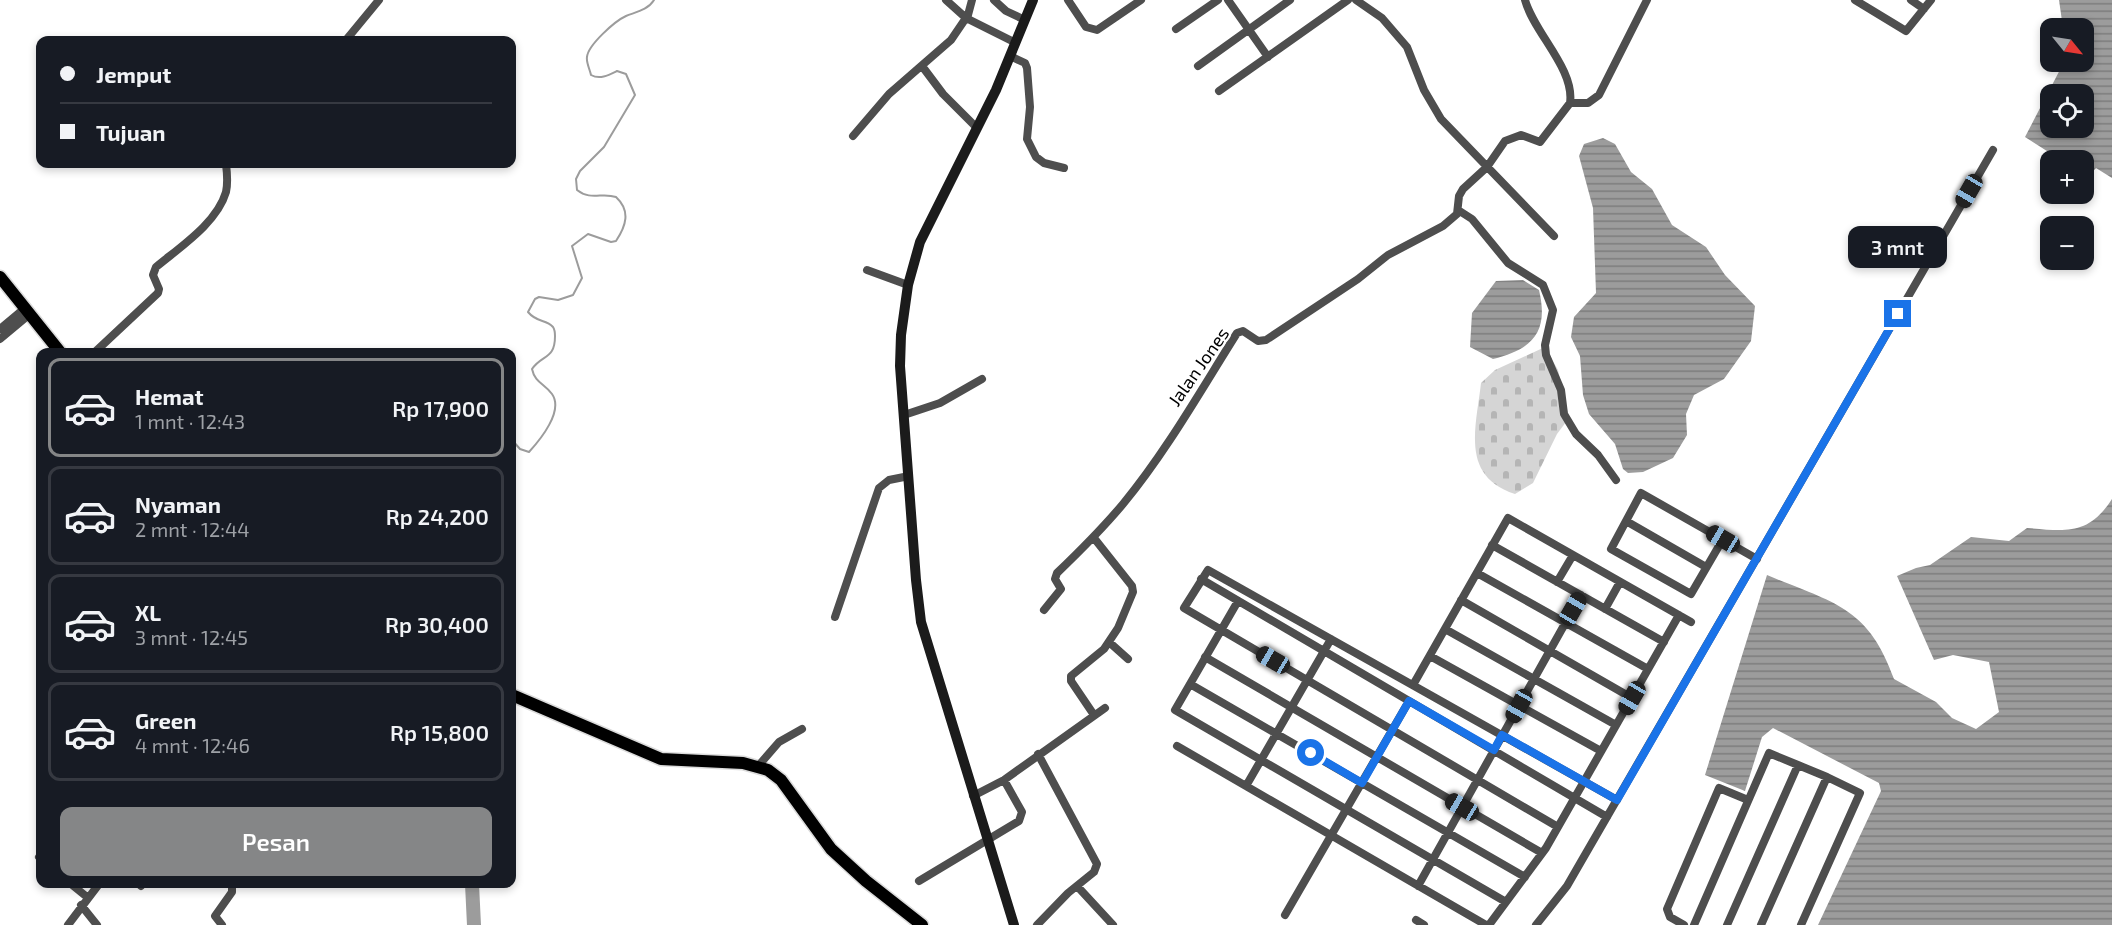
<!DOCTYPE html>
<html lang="id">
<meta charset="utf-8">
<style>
:root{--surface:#171b24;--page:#242831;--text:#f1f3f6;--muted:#9ea1a6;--line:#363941;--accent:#858687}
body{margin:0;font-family:"Exo 2",sans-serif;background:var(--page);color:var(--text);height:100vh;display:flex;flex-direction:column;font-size:22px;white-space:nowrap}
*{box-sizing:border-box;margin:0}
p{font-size:20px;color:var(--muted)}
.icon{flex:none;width:33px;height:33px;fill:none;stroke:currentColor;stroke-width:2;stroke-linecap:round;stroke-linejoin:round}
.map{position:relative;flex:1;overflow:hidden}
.panel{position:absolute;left:36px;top:348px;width:480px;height:540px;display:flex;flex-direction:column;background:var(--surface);border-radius:12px;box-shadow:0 3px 9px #0003}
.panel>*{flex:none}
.guide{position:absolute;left:36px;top:36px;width:480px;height:132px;border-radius:12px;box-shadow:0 3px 9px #0003;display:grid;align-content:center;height:132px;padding:0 24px;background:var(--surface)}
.needle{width:39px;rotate:120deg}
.controls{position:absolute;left:2040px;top:18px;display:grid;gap:12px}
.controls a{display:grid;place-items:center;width:54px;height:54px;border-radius:12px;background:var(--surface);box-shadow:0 3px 9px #0003;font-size:30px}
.end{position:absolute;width:27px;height:27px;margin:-14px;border:8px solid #1a73e8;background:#fff;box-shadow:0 0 0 3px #fff}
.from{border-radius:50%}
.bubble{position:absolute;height:42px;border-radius:12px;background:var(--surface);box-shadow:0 3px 9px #0003;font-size:20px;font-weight:600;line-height:42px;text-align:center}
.car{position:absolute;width:18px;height:36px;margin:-18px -9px;border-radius:8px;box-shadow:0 0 4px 2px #0007;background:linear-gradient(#222 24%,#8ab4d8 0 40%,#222 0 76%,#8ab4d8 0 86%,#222 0)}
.guide b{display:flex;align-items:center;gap:21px;height:57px;font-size:22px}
.guide b+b{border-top:2px solid var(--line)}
.guide i{width:15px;height:15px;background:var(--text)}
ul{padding:10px 0 0;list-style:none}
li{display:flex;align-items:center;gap:18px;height:99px;margin:0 12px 9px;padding:0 12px;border:3px solid var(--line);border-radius:12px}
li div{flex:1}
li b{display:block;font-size:22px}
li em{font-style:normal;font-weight:600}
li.on{border-color:var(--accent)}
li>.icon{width:54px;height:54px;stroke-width:1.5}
.action{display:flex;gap:12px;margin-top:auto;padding:12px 24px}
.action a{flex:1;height:69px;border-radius:12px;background:var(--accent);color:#fff;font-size:24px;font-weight:600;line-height:69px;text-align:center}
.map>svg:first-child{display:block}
.cemetery{fill:url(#cemetery-stones)}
.water{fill:url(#water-rules);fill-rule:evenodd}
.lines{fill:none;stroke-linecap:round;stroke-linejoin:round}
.stream{stroke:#9c9c9c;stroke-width:2}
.river{stroke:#9c9c9c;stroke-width:14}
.primary-casing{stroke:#dbdbdb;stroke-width:15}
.street{stroke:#4e4e4e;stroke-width:8}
.secondary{stroke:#1b1b1b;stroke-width:10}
.primary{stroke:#000;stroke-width:12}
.route{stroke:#1a73e8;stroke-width:8}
.labels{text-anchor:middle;stroke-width:4.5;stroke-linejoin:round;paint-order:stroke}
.street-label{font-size:18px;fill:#000;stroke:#fff}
</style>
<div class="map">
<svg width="2112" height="925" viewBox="0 0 2112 925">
<defs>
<pattern id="cemetery-stones" width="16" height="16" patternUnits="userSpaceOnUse" patternTransform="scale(1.5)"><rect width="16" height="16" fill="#d5d5d5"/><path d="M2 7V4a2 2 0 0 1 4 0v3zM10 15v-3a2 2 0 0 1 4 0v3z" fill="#b5b5b5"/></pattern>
<pattern id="water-rules" width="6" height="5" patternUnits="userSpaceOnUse" patternTransform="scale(1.5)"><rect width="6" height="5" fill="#9c9c9c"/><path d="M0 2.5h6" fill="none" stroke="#7d7d7d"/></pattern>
</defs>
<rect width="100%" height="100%" fill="#fff"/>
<!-- cemetery -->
<path class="cemetery" d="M1545,347L1558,370L1569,418L1557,434L1533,483L1515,494C1460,476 1476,428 1481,383L1495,370Z"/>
<!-- water -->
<path class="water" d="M2059,0H2112V178L2096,168L2087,178L2084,175V160H2061L2025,137L2064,62H2084V28H2063ZM2050,94H2084V128H2050Z
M1603,138L1615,144L1631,172L1652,189L1672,225L1706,247L1725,275L1755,306L1751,341L1724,379L1694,395L1686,414L1687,435L1673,458L1643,472L1628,473L1623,469L1615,444L1589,414L1583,395L1580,356L1571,337L1574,317L1596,293L1593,208L1579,156L1584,144Z
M1523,280L1539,290C1549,332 1533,349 1493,359L1470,347L1472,313L1496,281Z
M2112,499V925H1818L1881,791L1879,783L1773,728L1762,737L1745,791L1705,775L1767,575C1833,603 1868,606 1894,679L1936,702L1952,718L1976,729L1999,712L1989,662L1953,655L1934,660L1897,576L1916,568L1930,565L1971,537L2009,541L2027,528C2066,531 2088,536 2112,499Z"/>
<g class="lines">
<!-- stream -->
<path class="stream" d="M512,440L520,449L529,452C540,440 564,411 552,394C544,383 535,383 532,369C542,354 555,360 555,336C555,332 555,330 553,327C546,319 537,323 528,312L535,299L539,297L558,300L573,295L582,278L572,246L588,234L611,242L616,241C626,226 631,211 616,197C602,192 591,201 577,190L576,179L580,171L604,147L635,95L626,74L617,71C609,75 600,80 591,75C590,70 586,62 587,57C588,45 615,21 626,16C636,12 648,10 654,0"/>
<!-- river -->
<path class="river" d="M472,884L474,925"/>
<!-- primary casing -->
<g class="primary-casing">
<path id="primary" d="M0,277L60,352
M512,695L661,759L743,763L768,770L781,780L831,849L866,881L922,925"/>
</g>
<!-- street -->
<path class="street" d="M946,0L966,18L1016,43
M994,0L1006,11L1025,20
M1068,0L1086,27L1097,30L1141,0
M1228,0L1268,57
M1356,0L1382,18L1407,47L1424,90L1441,119L1554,236
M1525,0C1534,33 1575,69 1570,103
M1855,0L1906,31L1931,0
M1911,0L1924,9
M1176,29L1218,0
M346,40L379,0
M1010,56L1025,63L1027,68L1030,107L1027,139L1036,157L1044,163L1064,168
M922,66L943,94L976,127
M1198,66L1290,0
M1219,91L1348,0
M853,136L889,94L951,40L968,15L972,0
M1458,210L1472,219L1508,263L1543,285L1553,310L1545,345L1546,355L1561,390L1564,414L1576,434L1598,455L1616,480
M867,270L908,285
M0,329L25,308
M0,339L30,314
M95,352L158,293L159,289L153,275L156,267C180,247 217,223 226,192C228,183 227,172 226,164
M904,415L940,403L982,379
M1626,521L1706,567
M1094,538L1132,586L1133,592L1118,628L1104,649L1071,676V681L1094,715
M1723,539L1691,594L1611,549L1641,493L1757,559
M1492,545L1664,642
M1477,573L1648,669
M1201,579L1607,817
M1557,582L1573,555
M1461,600L1632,698
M1238,601L1175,710L1506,902
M1605,609L1620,582
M1044,610L1061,589L1055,579L1057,573C1080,551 1102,529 1123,504C1166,452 1201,390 1237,333L1243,331L1258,341L1266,340L1358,279L1388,255L1443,226L1457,214L1459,196L1463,189L1487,167L1505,141L1521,135L1540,142L1570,103H1588L1599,95L1647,0
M835,617L879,488L889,480L909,476
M1445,629L1616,725
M1109,642L1128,659
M1430,656L1601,751
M1205,657L1542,853
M1190,684L1525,877
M1413,685L1508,518L1691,622
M1177,746L1486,925
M759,765L779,742L802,729
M1246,786L1331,639
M973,796L1004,780L1105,708
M1558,827L1184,608L1208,570L1617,800
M39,857L40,858
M919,881L1019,821L1022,812L1004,780
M71,884L87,897
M139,884L141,886
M1077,886L1113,925
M1418,886L1581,595
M81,905L97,925
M1285,915L1409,701
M1416,920L1424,925
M68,925L99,884
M222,925L215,916L232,892V884
M1037,925L1068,893L1094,872L1097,864L1038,754
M1489,925L1546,848L1679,615
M1536,925L1567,886L1582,860L1993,150
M1684,925L1670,917L1667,909L1719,788L1748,800
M1694,925L1769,753L1798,765
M1727,925L1798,765L1827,777
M1761,925L1827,777L1860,793L1801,925"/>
<!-- secondary -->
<path class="secondary" d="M1014,925L921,622L916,580L900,366L901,335L908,285L920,242L996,90L1033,0"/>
<!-- primary -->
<use href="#primary" class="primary"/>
</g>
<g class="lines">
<!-- route -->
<path class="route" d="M1311,753L1362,783L1409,701L1494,750L1502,735L1617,800L1898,314"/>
</g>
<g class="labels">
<!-- street labels -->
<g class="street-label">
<text transform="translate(1199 367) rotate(-55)" y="6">Jalan Jones</text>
</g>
</g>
</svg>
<div class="controls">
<a><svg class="needle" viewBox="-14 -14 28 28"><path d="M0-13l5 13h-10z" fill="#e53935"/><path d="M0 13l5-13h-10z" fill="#9ea1a6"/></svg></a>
<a><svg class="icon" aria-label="locate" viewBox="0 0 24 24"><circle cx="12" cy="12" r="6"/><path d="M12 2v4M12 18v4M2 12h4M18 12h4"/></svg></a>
<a>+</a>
<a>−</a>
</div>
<i class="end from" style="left:1311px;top:753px"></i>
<i class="end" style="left:1898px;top:314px"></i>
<div class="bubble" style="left:1848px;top:226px;width:99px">3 mnt</div>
<i class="car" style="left:1969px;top:191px;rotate:210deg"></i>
<i class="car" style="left:1723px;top:539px;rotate:300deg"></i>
<i class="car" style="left:1573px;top:609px;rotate:30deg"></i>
<i class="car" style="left:1273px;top:660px;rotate:300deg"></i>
<i class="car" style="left:1632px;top:698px;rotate:210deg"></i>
<i class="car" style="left:1519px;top:706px;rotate:209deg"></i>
<i class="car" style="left:1462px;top:807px;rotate:300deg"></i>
<div class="guide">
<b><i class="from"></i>Jemput</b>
<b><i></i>Tujuan</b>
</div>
<section class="panel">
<ul>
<li class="on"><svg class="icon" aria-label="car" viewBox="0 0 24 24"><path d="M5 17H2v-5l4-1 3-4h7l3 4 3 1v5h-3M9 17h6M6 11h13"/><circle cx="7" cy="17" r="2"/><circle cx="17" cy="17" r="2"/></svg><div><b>Hemat</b><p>1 mnt · 12:43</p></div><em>Rp 17,900</em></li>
<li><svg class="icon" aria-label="car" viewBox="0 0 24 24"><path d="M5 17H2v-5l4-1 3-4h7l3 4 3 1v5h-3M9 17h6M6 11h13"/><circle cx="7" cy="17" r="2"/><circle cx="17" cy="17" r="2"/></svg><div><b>Nyaman</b><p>2 mnt · 12:44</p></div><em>Rp 24,200</em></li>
<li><svg class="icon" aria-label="car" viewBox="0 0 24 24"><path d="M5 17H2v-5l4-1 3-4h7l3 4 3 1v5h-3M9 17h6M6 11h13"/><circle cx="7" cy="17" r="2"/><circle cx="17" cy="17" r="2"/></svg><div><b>XL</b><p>3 mnt · 12:45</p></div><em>Rp 30,400</em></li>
<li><svg class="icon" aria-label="car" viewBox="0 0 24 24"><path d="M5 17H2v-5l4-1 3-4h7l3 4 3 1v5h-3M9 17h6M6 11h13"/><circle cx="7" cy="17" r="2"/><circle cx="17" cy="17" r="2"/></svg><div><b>Green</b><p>4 mnt · 12:46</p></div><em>Rp 15,800</em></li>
</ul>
<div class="action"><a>Pesan</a></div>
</section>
</div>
